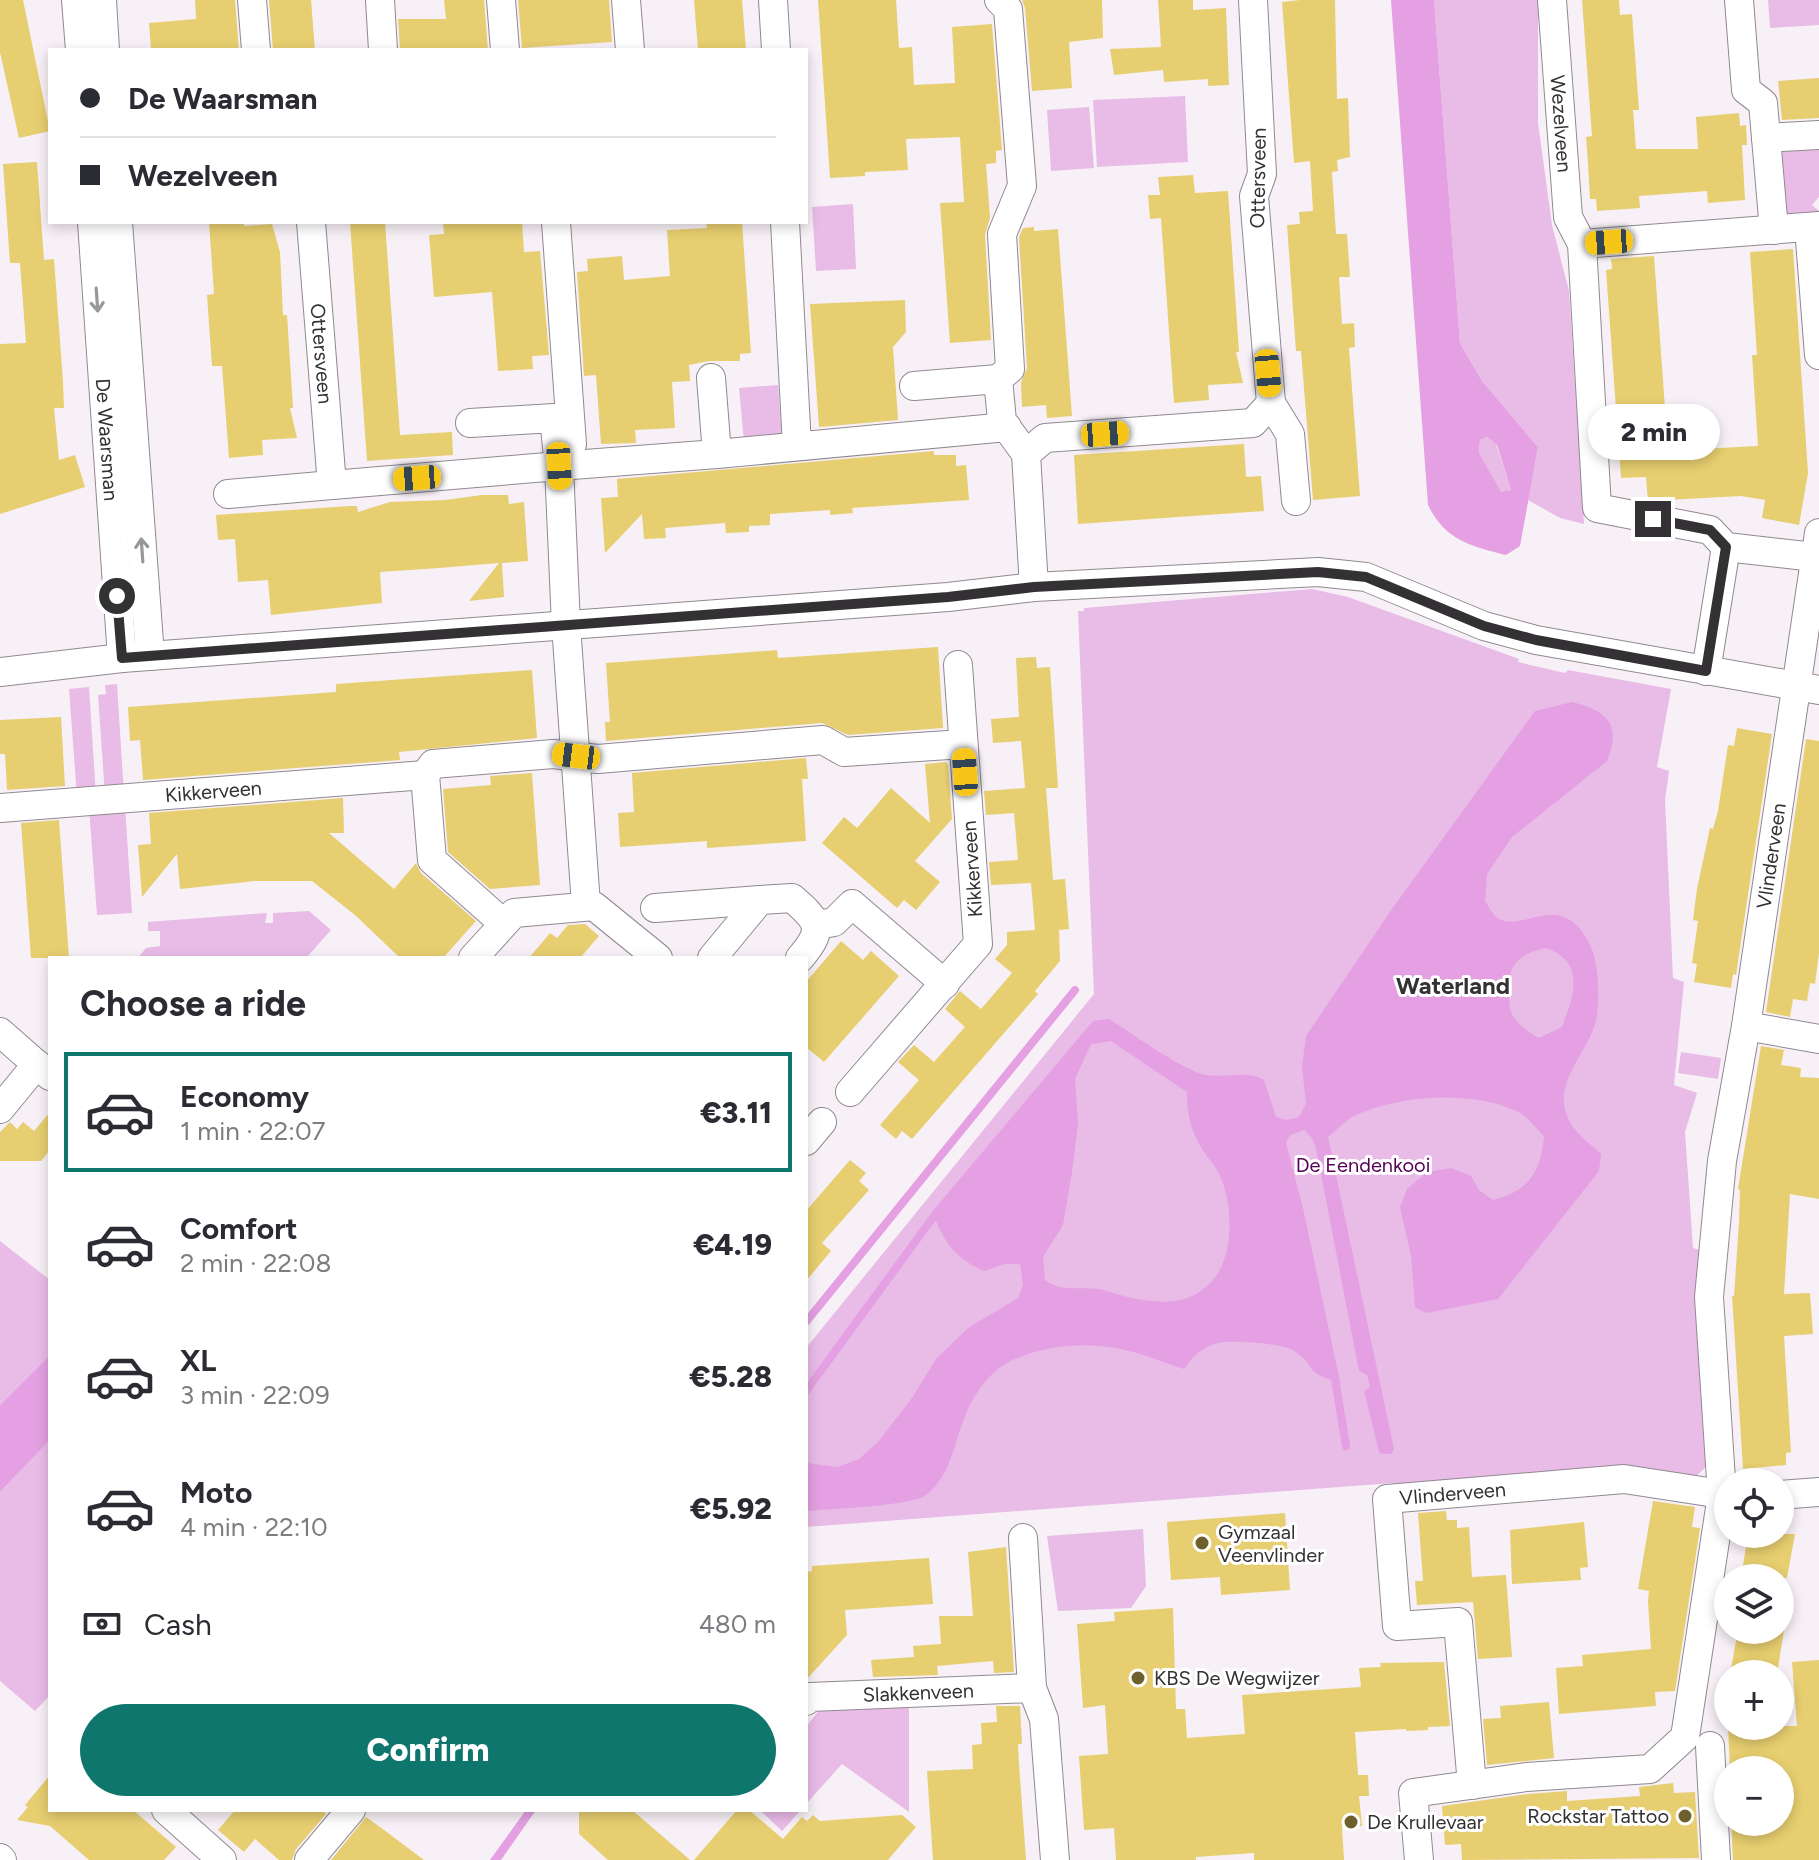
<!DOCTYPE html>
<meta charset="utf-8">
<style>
:root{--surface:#fff;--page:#f7f7f7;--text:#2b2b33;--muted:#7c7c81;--line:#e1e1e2;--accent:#0f766e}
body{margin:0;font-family:Figtree,sans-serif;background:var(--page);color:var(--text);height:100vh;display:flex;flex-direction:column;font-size:30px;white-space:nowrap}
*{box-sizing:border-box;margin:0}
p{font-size:26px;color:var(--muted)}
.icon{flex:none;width:44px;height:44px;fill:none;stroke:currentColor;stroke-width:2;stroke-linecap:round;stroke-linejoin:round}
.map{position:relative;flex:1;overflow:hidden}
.side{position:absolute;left:48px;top:956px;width:760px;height:856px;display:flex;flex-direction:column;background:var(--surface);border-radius:0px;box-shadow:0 4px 12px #0003}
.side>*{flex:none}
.hud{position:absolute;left:48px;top:48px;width:760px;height:176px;border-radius:0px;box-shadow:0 4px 12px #0003;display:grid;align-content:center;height:176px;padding:0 32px;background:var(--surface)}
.controls{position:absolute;left:1714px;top:1468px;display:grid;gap:16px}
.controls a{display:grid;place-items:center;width:80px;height:80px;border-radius:50%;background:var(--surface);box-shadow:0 4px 12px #0003;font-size:40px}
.end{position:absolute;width:36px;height:36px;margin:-18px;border:10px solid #333133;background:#fff;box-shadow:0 0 0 4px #fff}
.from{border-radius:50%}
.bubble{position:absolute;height:56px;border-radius:28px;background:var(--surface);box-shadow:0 4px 12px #0003;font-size:26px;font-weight:800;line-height:56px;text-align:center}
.car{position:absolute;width:24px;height:48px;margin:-24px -12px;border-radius:10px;box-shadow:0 0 6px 2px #0007;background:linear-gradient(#f5c518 24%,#345 0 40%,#f5c518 0 76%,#345 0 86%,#f5c518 0)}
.hud b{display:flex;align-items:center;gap:28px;height:76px;font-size:30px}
.hud b+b{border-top:2px solid var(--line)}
.hud i{width:20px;height:20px;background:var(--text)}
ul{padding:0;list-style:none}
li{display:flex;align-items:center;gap:24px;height:120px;margin:0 16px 12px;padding:0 16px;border:4px solid transparent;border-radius:0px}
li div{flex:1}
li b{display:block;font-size:30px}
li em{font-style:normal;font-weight:800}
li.active{border-color:var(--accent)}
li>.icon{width:72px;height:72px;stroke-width:1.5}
h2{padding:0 32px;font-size:36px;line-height:96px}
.pay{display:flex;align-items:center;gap:20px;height:88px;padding:0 32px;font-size:30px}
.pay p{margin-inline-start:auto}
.action{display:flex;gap:16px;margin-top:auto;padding:16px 32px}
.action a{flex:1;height:92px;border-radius:48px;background:var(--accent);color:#fff;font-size:32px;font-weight:800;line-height:92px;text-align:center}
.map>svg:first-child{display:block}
.green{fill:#e9bbe7}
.water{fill:#e4a0e2;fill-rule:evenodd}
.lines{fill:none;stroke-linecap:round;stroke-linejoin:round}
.stream{stroke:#e4a0e2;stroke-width:8}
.building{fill:#e7ce70}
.minor-casing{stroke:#908a90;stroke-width:30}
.minor{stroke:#fff;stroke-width:28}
.oneway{stroke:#999899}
.route{stroke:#333133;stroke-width:10}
.poi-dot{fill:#6e602d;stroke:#fff;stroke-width:3}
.labels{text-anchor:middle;stroke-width:6;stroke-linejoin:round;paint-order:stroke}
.street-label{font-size:20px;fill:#333133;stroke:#fff}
.park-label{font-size:20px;fill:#560057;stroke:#fff}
.poi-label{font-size:20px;fill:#333133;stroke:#fff;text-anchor:start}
.quarter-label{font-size:24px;font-weight:bold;fill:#333133;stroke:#fff}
</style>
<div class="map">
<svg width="1819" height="1860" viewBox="0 0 1819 1860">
<rect width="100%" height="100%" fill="#f7f0f6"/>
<!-- green -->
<path class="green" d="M1434,0H1538V123L1552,225L1569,291L1584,524L1560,518L1528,500L1538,447L1482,381L1460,343Z
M1768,0H1819V25L1770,28Z
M1185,96L1188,162L1097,167L1093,100Z
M1089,107L1094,168L1051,171L1047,110Z
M1819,144V197L1812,205L1819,211V216L1783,218L1777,147Z
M853,204L856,269L816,271L812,207Z
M778,385L782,439L744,442L739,388Z
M1487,437L1496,444L1511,490L1501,493L1479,453L1480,440Z
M1312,589L1348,597L1519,659L1518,662L1565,673L1568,670L1671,689L1657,767L1669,771L1665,800L1673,978L1684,982L1674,1085L1697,1093L1685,1132L1693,1248L1703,1251L1707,1466L1686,1486H1394L1393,1483L806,1527V1348L1094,994L1078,611H1084V608Z
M117,684L124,794L105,795L98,695L106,694L105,685Z
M89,687L96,796L77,797L69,689Z
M125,806L132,913L97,915L89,808Z
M309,911L331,930L306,958H138L146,948L160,946V931H148V922L267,913L265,923H273V913Z
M1681,1052L1721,1058L1718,1079L1678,1073Z
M0,1241L50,1280V1355L0,1405Z
M50,1440V1695L35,1711L0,1681V1492Z
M1143,1529L1146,1586L1131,1608L1058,1611L1047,1536Z
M909,1702V1812L842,1764L806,1804V1727L820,1709Z
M760,1810H801L782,1831Z"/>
<!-- water -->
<path class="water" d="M1391,0H1434L1460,343L1482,381L1538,447L1520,546L1506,555C1470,546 1445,540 1428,505ZM1487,437L1497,445L1511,490L1501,492L1479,453L1480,440Z
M1572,702C1607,711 1622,724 1607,761L1512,837L1487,874L1485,901C1488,906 1492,913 1496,917C1522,937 1562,884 1591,947C1599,965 1600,1002 1596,1021C1587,1056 1548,1085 1571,1124C1577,1135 1592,1145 1601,1154L1599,1171L1498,1299L1426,1313L1415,1307L1411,1255L1400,1207L1407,1189L1427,1172L1451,1168L1471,1176L1479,1190L1493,1200C1528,1191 1541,1173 1544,1136C1537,1130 1530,1119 1522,1114C1478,1089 1397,1094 1352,1117C1344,1122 1336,1130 1328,1137L1394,1449L1391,1454H1382L1379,1452L1364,1391L1370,1387L1367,1375L1359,1371L1316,1148L1312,1138L1304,1130L1290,1135L1286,1143L1303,1208L1340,1382C1303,1374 1318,1366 1294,1351C1282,1343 1233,1340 1218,1343C1203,1346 1192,1357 1184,1369C1163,1362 1141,1353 1120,1349C1083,1341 1034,1346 1002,1366C987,1376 972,1398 966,1414C954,1442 951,1476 926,1495C912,1506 828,1509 806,1511V1463L838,1467L859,1459L878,1442L912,1398L936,1359L968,1328L1018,1298L1023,1285L1020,1264H1005L984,1271C953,1257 945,1242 932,1212L1093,1021L1109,1019C1135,1035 1168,1060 1196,1072C1219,1082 1242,1068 1264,1080L1276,1117L1286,1120L1299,1117L1306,1104L1302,1067L1306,1036L1392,909L1535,711ZM1546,948C1586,962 1574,995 1562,1027L1539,1038C1529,1032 1515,1023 1511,1012C1509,1006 1509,998 1509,992C1507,964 1521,953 1546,948ZM1111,1041L1187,1092C1187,1117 1192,1134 1206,1155C1209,1160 1214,1164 1217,1170C1233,1198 1235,1249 1216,1276C1200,1298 1178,1304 1152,1301C1133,1300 1116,1293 1098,1289C1078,1286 1062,1293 1045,1280L1043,1257L1063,1225L1072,1172L1078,1124L1075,1079L1091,1044Z
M50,1355V1440L0,1492V1405Z
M526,1810H536L501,1860H490Z"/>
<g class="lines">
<!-- stream -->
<path class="stream" d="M806,1322L1075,990
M1334,1373L1346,1446
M806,1391L934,1216"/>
</g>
<!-- building -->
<path class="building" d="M0,0H23L50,131L19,138L0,52Z
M195,0H235L239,50H151L149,23L196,19Z
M269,0H311L315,50H273Z
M444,0H484L488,50H400L398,19H446Z
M518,0H609L612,42L522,48Z
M694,0H742L746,50H698Z
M818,0H896L899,48L912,47L914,85L955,83L952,27L992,24L1002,150L996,151V163L986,164L990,218L985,235L991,340L950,343L940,203L964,202L960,137L906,139L908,170L865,172V176L830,178Z
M1022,0H1102L1103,38L1069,42L1072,88L1032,91L1025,8Z
M1158,0H1193V10L1226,8L1229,85L1208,86V79L1164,82L1163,70L1114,75L1110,49L1161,47Z
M1300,0H1335L1337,99L1348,98L1350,157L1337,160L1338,171L1332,172L1336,234H1347L1350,277H1339L1342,324L1354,323L1355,347L1349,348L1360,496L1313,500L1301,351H1296L1287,225L1300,224L1299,212L1313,211L1310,161L1294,163L1282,2Z
M1582,0H1619L1620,15L1632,14L1639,110H1633L1636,149H1698L1696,117L1739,113L1740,126L1746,125L1747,145H1742L1745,200L1708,203L1707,191L1639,196L1640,208L1597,211L1596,199H1590L1588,163L1586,137L1592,136Z
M1819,78V118L1782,120L1778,81Z
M37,162L44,260L54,259L63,382L64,408H54L59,460L75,455L85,487L0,514V344L26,343L20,263H10L3,164Z
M1193,175L1195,193L1228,191L1239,352H1236L1243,383L1208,385L1209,400L1174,403L1161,218L1150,219L1148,195H1160L1158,177Z
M209,222H244V226L272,224L280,252L283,315H287L290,361L293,408H290L297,438L262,440L263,455L229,458L222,366H212L207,295L214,294Z
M350,222H385L400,435L452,432L453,455L367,461Z
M443,222H522L524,252L540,251L549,355L532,356L533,369L498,371L492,292L434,297L429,235L444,234Z
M706,222H742L751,353L740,354V361H709L689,365L690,381L672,382L675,428L635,430L636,443L601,444L596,375L584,376L577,272L588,271L587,259L622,256L624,280L670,276L667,230L707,228Z
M1034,227V231L1058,229L1072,416L1047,418L1046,405L1022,407L1021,382L1027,368L1019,237L1023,228Z
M1793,249L1808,473L1799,525L1762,518L1765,500L1741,496L1648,501L1646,477L1621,478L1606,270L1612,269L1611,259L1654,256L1668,450L1719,448L1758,446L1752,355H1757L1750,252Z
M905,300L906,332L893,347L898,420L819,427L810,304Z
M1244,444L1246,477L1261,476L1264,511L1078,524L1074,455Z
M934,451V455H956V466L966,465L969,500L852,508L853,513L830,515V510L770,514V525L749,526V532L726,533L725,523L665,528L666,538L644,539L642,514L605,553L601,498L618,497L617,479Z
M482,495H508L509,504L524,502L528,561L502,563L504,597L469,601L499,563L439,568L380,572L382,603L271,615L268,580L238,582L235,539L218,540L216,515L350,506H357L358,512L390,502L445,500Z
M938,647L943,728L848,735L822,723L606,741L605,722H610L606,663L777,650L778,658Z
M1036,657L1037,668L1050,667L1058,788H1046L1053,880L1065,879L1069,929L1059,930L1060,961L1035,991L1038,994L912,1139L902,1131L896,1139L880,1125L919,1080L898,1062L914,1045L934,1062L965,1027L945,1009L960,991L981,1009L1012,973L995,959L1007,945V932L1035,930L1031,883L991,885L989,862L1018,860L1016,836L1014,813L986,815L984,791L1025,788L1021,741L993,743L991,719L1019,717L1016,658Z
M532,670L537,738L399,752L400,760L143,780L140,740L130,741L128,707L336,692V684Z
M61,717L65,786L7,790L5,754H0V720Z
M1737,728L1772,734L1736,975L1733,974L1731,988L1694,982L1697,964L1692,963L1698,921L1693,920L1697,889L1710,828L1713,829L1718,811L1728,745L1734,746Z
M1806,739L1819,741V953L1815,984L1810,983L1807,1001L1793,999L1790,1017L1766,1012Z
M806,758L808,779H802L806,841L707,848V841L620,847L618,813L634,812L632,773Z
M946,762L948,765L952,819L915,861L940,882L916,910L904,900L897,908L822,843L844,817L857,828L891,788L930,823L925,764Z
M532,773L540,885L490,889L448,852L443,789L491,785L490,776Z
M343,798L344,833H329L394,889L416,863L421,873L476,921L443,958H400L355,915L312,881H255L180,889L177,854L142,897L138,845L151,844L149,813Z
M59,820L69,958H31L21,823Z
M585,924L599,936L580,958H529L550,933L557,938L568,925Z
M841,941L863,960L871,951L899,976L824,1062L806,1047V982Z
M1761,1046L1784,1050L1781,1065L1801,1068L1800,1077L1819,1078V1199L1790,1194L1784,1294L1810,1293L1813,1334L1784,1336L1791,1452L1786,1453V1465L1743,1469L1732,1296H1734L1739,1222L1740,1190L1738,1189Z
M50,1112V1150L41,1161H0V1132L10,1122L17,1129L23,1122L34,1131Z
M850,1160L866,1173L859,1181L869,1190L822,1243L831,1251L806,1281V1211Z
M1653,1501L1695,1507L1692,1527L1700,1528L1675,1691L1655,1692L1656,1706L1559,1714L1556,1668L1583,1666L1582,1655L1651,1649L1648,1601L1649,1591L1638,1589Z
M1446,1511L1447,1520H1457V1528L1469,1527L1472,1577L1506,1575L1512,1657L1478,1659L1473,1602L1417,1605L1415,1581H1423L1418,1513Z
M1285,1513L1290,1590L1221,1595L1220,1577L1171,1580L1167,1522Z
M1584,1522L1588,1567L1580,1568L1581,1580L1512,1584L1510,1530Z
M1748,1534H1795L1787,1578H1741Z
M1006,1547L1014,1672L994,1673L993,1661L937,1666L938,1675L873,1677L871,1660L914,1657L913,1646L941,1644L939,1616H973L968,1552Z
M929,1558L933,1604L845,1610L847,1635L806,1680V1572L812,1571V1566Z
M1173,1608L1176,1709H1185L1187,1738L1245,1734L1242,1695L1361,1687L1359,1668L1381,1667L1380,1663L1444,1662L1450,1726L1428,1727V1730L1406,1731V1729L1355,1732L1358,1775H1368L1369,1796H1359L1362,1826L1342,1827L1344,1860H1254V1853L1196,1857V1860H1116L1114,1828L1084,1830L1079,1756L1108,1754L1105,1705L1083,1708L1077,1624L1115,1621L1114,1612Z
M1738,1630H1784L1777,1674H1730Z
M1819,1660V1860H1733L1731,1822H1780V1770H1730L1728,1726H1797L1792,1662Z
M1549,1702L1554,1758L1487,1765L1483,1719L1501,1718L1500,1706Z
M996,1706H1020L1022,1744H1018L1019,1764L1026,1860H933L927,1771L973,1769L972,1745L982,1744L981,1723L997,1722Z
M50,1775V1810H133L176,1847L164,1860H89L50,1826L17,1820L28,1807L25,1805Z
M1673,1783L1674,1793L1695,1792L1699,1858L1462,1860L1461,1844L1445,1845L1442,1806L1528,1794L1567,1791V1801L1640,1796L1639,1787Z
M235,1810H322L326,1814L296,1849L292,1860H279L255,1839L244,1852L218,1830Z
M579,1810H632L690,1860H608L579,1834Z
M737,1810H749L783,1839L802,1817L807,1821L813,1815L820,1821L902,1815L916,1827L888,1860H694Z
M366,1817L380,1827L424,1860H331Z"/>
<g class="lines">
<!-- minor casing -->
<g class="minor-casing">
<g id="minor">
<path d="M76,0L80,50"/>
<path d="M102,0L105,50"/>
<path d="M252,0L256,50"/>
<path d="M380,0L383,50"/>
<path d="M501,0L505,50"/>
<path d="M626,0L630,50"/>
<path d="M773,0L776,50"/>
<path id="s1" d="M1552,0L1568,217L1582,244L1597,508L1710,530L1726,547L1815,557"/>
<path d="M1739,0L1746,90L1763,103L1774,230"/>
<path d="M1766,138L1819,135"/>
<path id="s2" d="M92,222L122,658"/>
<path d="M118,222L150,656"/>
<path id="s3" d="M311,222L332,485L559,466L566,625L586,905"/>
<path d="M556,222L572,444"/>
<path d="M785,222L797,446"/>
<path d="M1809,227L1819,355"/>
<path d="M1582,244L1819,226"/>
<path d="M998,379L1010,369L1002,234L1022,186L1008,9L999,0"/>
<path d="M914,386L998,379L1002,421L1026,454L1034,587"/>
<path d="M1271,403L1290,434L1296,501"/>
<path d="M470,423L554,418L559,466L717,454L711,378"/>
<path d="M717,454L1007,427"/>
<path d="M1026,454L1045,438L1253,423L1271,403L1254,196L1262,174L1253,0"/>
<path d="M228,494L332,485"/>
<path d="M1706,671L1726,547"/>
<path d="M0,672L122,658L948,597L1034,587L1318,572L1366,577L1484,626L1536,640L1819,690"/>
<path id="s4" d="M0,808L425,775"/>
<path d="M655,908L760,900"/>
<path d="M503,923L432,860L425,775L433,764L553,754L598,759L823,740L844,752L963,744"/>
<path d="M817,925L834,922L852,904L945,984"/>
<path d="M473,958L514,913L594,906L658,958"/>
<path d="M712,958L760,900L792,898C819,921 825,929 800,958"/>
<path d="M1746,1026L1819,1039"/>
<path d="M0,1032L50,1076"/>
<path d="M850,1092L978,944L958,665"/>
<path d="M0,1109L37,1064"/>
<path d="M806,1141L822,1122"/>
<path d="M1780,1495L1819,1492"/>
<path d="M1023,1538L1032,1688L1044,1719L1055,1860"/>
<path id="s5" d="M806,1701L810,1697L1032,1688"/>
<path d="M1710,1746L1716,1860"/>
<path id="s6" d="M1472,1785L1458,1622L1397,1626L1387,1499L1624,1479L1728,1495"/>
<path d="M166,1810L222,1860"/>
<path d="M0,1858L2,1860"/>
<path d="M309,1860L351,1810"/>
<path id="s7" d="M1419,1860L1413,1793L1526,1777L1650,1769L1685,1737L1722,1495L1709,1297L1722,1161L1746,1026L1819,533"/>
</g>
</g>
<!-- minor -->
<use href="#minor" class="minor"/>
</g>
<!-- one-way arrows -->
<defs><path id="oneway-shaft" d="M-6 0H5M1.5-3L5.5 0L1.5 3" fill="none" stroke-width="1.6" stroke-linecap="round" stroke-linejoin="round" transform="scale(2)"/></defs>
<g class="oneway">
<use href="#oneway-shaft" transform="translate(97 300) rotate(86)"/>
<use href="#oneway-shaft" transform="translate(142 550) rotate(-94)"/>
</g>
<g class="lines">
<!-- route -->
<path class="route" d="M117,596L122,658L948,597L1034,587L1318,572L1366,577L1484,626L1536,640L1706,671L1726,547L1710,530L1653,519"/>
</g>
<!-- markers -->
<g class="poi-dot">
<circle cx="1202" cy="1543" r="8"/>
<circle cx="1138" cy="1678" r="8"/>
<circle cx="1685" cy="1816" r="8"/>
<circle cx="1351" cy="1822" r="8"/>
</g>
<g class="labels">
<!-- street labels -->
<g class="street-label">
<text dy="7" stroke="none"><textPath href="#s1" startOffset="124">Wezelveen</textPath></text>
<text transform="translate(1258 178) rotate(-89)" y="7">Ottersveen</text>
<text dy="7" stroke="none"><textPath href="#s3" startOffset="132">Ottersveen</textPath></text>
<text dy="7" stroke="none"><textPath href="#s2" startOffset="218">De Waarsman</textPath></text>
<text dy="7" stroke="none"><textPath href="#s4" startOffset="214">Kikkerveen</textPath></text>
<text dy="7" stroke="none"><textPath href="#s7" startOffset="1242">Vlinderveen</textPath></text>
<text transform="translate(972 869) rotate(-94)" y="7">Kikkerveen</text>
<text dy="7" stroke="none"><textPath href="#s6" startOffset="418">Vlinderveen</textPath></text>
<text dy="7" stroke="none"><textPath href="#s5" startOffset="114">Slakkenveen</textPath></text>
</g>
<!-- park labels -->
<g class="park-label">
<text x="1363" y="1172">De Eendenkooi</text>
</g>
<!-- poi labels -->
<g class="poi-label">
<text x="1218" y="1539">Gymzaal<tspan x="1218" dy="23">Veenvlinder</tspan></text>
<text x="1154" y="1685">KBS De Wegwijzer</text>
<text x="1669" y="1823" text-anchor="end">Rockstar Tattoo</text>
<text x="1367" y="1829">De Krullevaar</text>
</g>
<!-- quarter labels -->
<g class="quarter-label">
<text x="1453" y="994">Waterland</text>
</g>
</g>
</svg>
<div class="controls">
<a><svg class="icon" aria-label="locate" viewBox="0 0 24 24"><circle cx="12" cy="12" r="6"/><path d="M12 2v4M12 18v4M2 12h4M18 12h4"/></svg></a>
<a><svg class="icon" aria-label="layers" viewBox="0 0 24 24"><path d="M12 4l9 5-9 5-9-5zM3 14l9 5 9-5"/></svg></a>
<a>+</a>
<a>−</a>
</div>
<i class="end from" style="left:117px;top:596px"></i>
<i class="end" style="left:1653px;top:519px"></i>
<div class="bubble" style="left:1588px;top:404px;width:132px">2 min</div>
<i class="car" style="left:1609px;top:242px;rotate:266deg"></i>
<i class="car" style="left:1268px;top:373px;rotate:175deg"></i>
<i class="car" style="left:1105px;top:434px;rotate:86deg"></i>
<i class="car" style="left:559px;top:466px;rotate:177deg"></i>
<i class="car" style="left:417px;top:478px;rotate:266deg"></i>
<i class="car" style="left:576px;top:756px;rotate:277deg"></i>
<i class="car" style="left:965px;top:772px;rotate:356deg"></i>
<div class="hud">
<b><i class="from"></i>De Waarsman</b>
<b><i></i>Wezelveen</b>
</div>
<section class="side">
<h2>Choose a ride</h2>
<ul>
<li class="active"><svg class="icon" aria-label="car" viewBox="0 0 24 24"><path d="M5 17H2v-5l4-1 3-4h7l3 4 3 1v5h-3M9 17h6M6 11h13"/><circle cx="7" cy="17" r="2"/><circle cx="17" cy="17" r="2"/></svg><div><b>Economy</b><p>1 min · 22:07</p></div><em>€3.11</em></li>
<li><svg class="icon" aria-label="car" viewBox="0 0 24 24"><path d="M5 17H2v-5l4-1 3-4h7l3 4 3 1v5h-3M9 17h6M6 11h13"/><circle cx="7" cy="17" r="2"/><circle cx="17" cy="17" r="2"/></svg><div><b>Comfort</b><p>2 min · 22:08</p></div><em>€4.19</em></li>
<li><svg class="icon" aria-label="car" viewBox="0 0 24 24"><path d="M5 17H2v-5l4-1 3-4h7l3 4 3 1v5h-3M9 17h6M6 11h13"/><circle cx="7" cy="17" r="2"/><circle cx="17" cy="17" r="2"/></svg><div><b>XL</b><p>3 min · 22:09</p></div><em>€5.28</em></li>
<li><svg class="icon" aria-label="car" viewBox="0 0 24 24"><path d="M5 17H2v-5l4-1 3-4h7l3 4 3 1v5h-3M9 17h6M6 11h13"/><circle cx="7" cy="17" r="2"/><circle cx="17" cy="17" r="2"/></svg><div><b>Moto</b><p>4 min · 22:10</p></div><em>€5.92</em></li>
</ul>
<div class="pay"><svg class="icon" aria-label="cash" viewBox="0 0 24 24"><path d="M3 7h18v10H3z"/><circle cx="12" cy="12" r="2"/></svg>Cash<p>480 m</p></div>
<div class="action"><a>Confirm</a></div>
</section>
</div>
